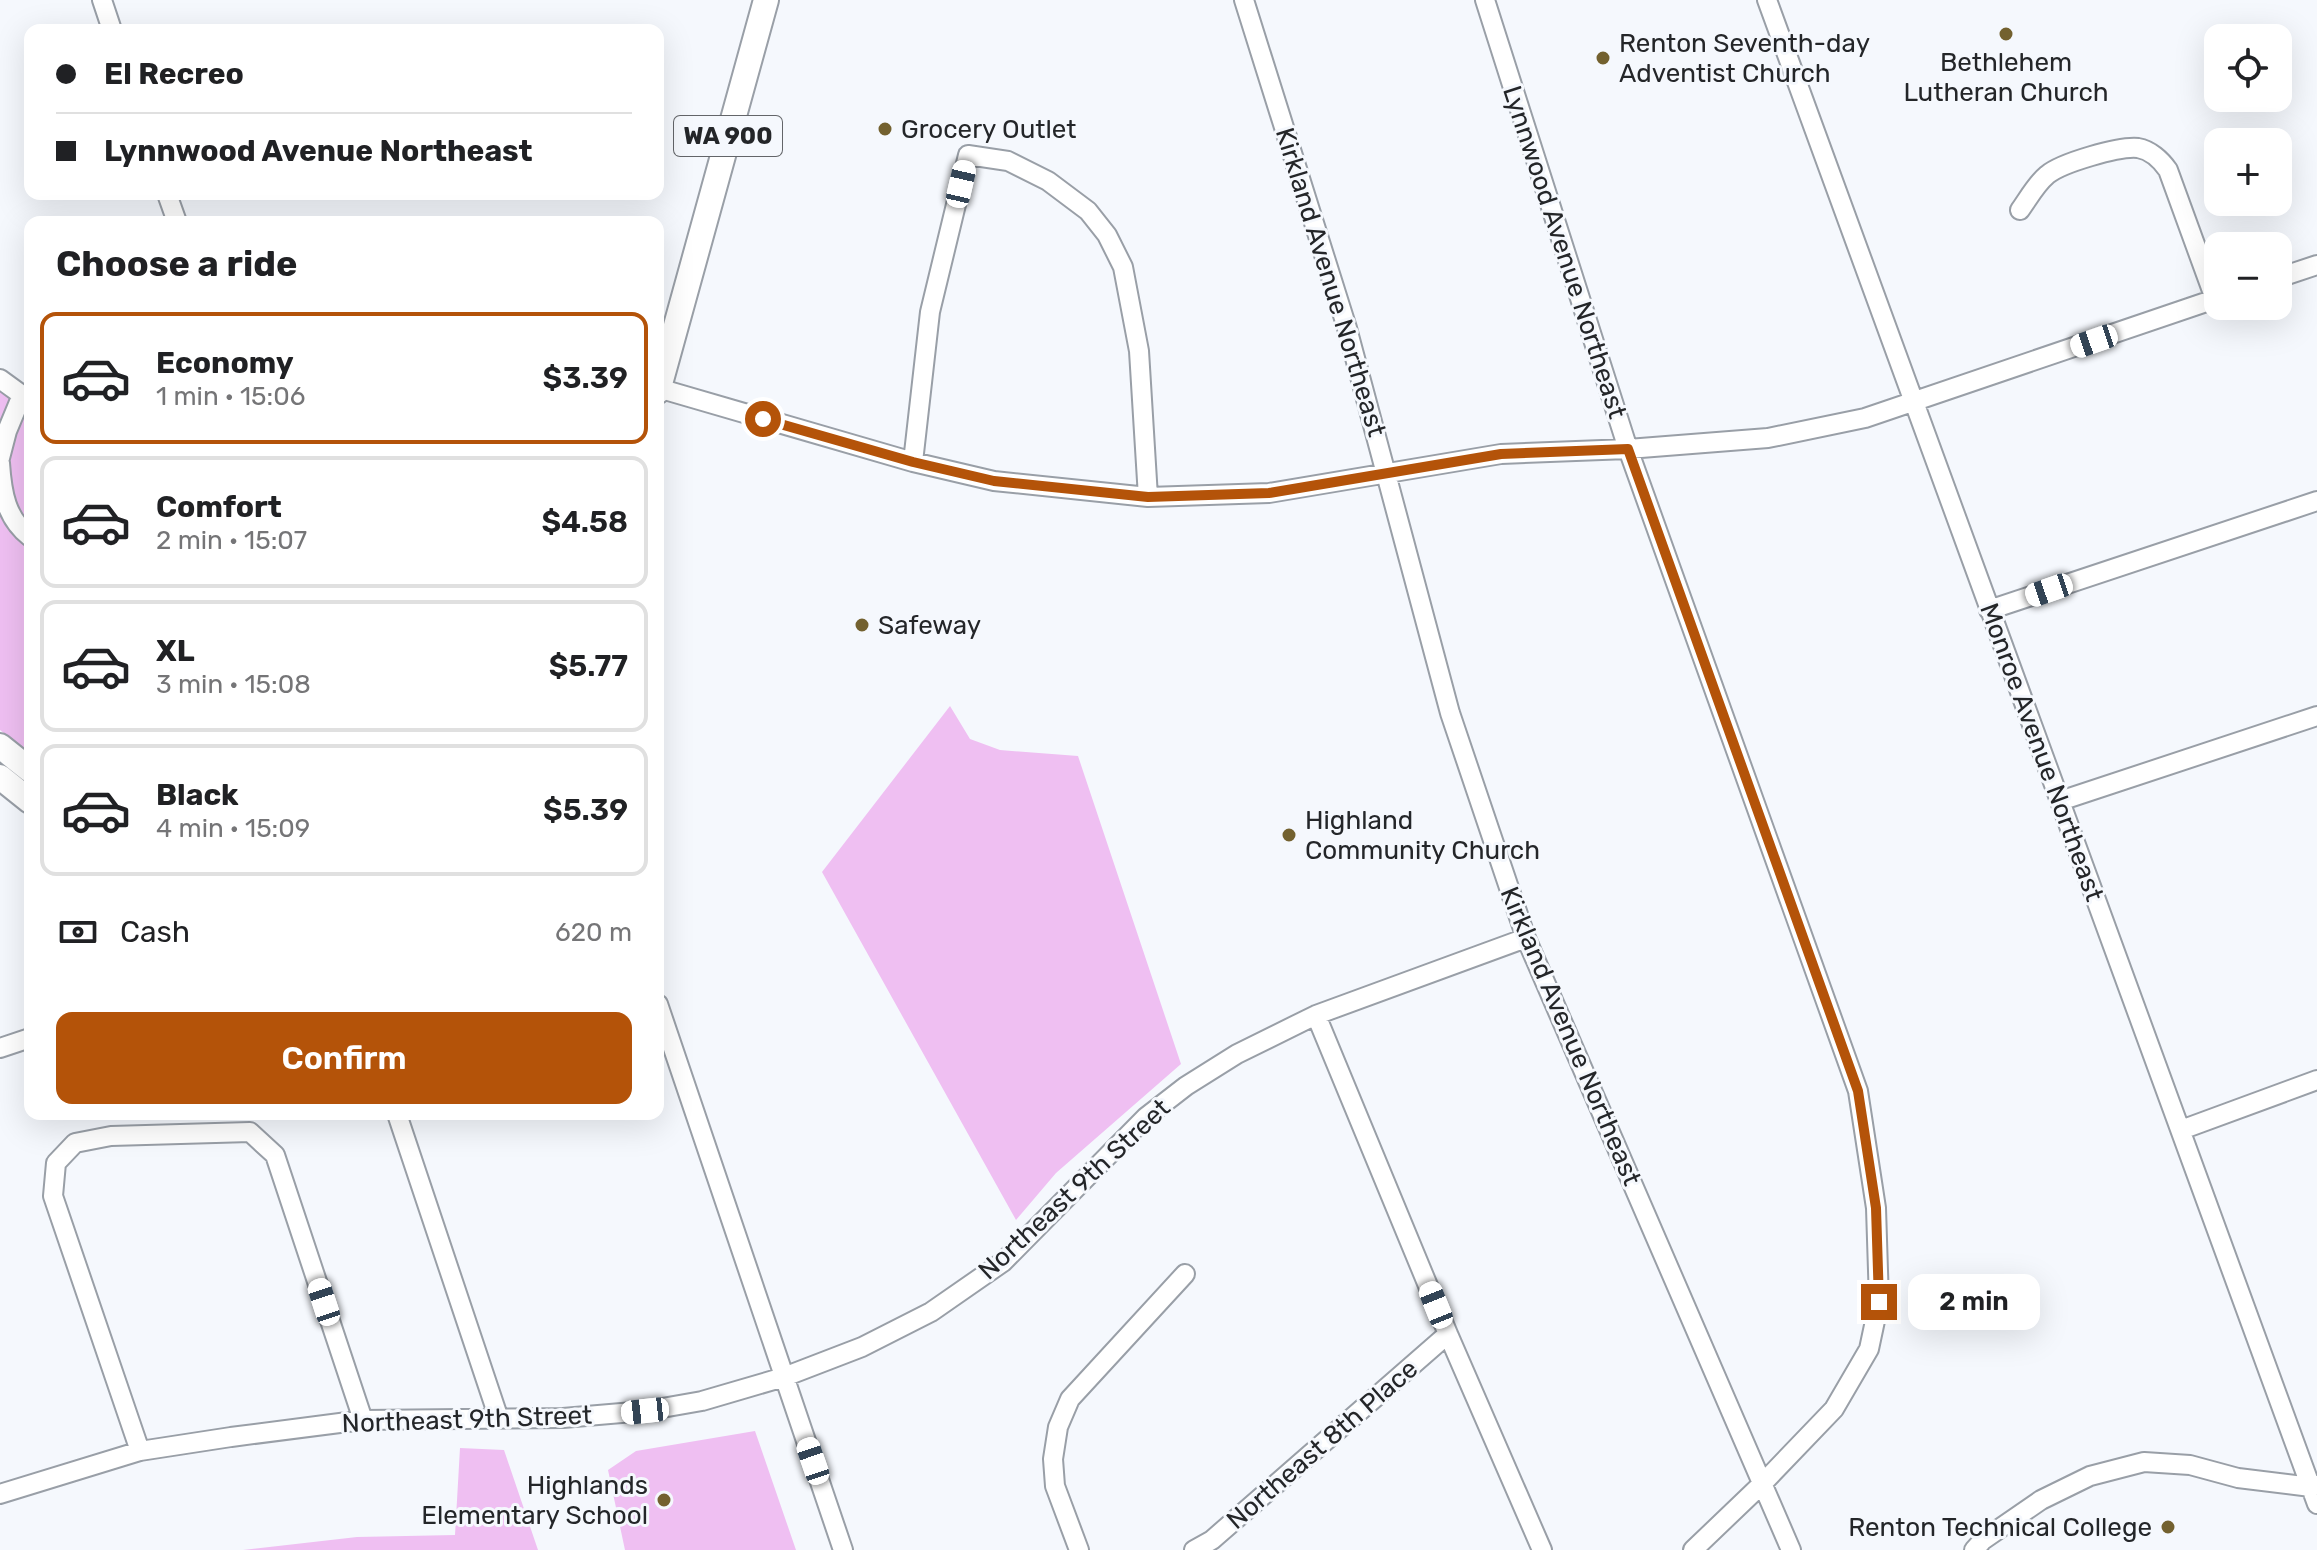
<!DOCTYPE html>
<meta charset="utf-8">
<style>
:root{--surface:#fff;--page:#f2f2f2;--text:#202124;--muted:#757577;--line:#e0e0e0;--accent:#b45309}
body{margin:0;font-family:Rubik,sans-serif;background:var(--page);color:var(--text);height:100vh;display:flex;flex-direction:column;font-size:30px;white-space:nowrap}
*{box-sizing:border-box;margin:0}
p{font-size:26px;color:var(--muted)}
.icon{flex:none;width:44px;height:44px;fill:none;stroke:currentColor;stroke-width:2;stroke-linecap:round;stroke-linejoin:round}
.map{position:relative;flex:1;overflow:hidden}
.sheet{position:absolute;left:24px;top:216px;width:640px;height:904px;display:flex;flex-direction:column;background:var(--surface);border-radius:16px;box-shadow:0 8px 32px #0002}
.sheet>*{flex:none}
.guide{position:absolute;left:24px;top:24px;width:640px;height:176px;border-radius:16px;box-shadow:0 8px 32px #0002;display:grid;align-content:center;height:176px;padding:0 32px;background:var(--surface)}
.tools{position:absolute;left:2204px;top:24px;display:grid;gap:16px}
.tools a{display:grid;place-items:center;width:88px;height:88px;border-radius:16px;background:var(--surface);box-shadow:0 8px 32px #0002;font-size:40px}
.end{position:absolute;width:36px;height:36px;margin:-18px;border:10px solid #b45309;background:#fff;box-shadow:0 0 0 4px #fff}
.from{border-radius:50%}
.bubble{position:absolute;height:56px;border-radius:16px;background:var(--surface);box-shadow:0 8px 32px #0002;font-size:26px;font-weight:600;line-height:56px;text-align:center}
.car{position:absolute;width:24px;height:48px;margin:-24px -12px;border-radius:10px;box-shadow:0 0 6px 2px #0007;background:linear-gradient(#fff 24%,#345 0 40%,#fff 0 76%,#345 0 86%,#fff 0)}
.guide b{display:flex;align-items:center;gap:28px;height:76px;font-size:30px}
.guide b+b{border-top:2px solid var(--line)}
.guide i{width:20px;height:20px;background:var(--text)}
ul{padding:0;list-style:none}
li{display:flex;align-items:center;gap:24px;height:132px;margin:0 16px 12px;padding:0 16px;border:4px solid var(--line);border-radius:16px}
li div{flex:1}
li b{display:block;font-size:30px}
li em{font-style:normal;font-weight:600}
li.current{border-color:var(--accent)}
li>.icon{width:72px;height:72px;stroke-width:1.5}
h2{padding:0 32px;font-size:36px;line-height:96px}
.pay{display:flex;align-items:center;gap:20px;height:88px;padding:0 32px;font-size:30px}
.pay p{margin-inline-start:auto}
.button{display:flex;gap:16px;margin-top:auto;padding:16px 32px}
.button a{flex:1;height:92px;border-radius:16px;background:var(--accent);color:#fff;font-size:32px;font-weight:600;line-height:92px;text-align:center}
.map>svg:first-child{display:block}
.green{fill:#efbff2}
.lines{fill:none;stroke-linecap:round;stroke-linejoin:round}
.minor-casing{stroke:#999fa7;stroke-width:22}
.major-casing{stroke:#999fa7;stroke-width:28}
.minor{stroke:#fff;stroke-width:18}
.major{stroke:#fff;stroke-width:24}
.route{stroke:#b45309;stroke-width:10}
.poi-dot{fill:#73612f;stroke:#f5f8fd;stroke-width:3}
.labels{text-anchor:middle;stroke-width:6;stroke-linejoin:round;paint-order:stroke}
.shield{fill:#f5f8fd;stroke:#636569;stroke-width:2}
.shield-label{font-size:24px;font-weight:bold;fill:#242629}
.poi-label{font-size:26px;fill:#242629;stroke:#f5f8fd;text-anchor:start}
.street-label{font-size:26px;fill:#242629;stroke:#f5f8fd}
</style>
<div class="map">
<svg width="2317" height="1550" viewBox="0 0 2317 1550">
<rect width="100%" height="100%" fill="#f5f8fd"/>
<!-- green -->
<path class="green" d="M0,390L30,411V755L0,730Z
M950,706L970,739L1000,750L1078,756L1181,1064L1056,1173L1016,1220L822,872Z
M755,1431L796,1550H625L608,1470L636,1451Z
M460,1448L504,1450L538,1550H243L357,1537L455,1535Z"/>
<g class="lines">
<!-- minor casing -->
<g class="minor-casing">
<path id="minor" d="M102,0L112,30
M1244,0L1347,328L1450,713L1526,938L1791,1550
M1485,0L1628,449L1858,1091L1876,1208L1879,1302L1869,1349L1834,1409L1763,1483L1693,1550
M1767,0L2317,1504
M167,194L177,222
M2020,210C2028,199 2036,184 2047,175C2061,163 2119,146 2138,148C2150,150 2161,160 2168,170L2215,299
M2278,278L2317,265
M0,379L22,395
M658,388L913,462L994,481L1148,497L1269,493L1501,454L1628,449L1768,438L1865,418L2218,298
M0,458L7,431L22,395
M913,462L930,312L968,155L1008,161L1048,181L1088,211L1107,235L1123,267L1139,351L1148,497
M0,463C2,493 6,518 30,537
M1989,610L2317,501
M2060,801L2317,716
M658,1004L843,1550
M1316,1015L1448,1334L1542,1550
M0,1048L30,1038
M397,1114L499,1419
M2181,1130L2317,1080
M140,1451L53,1196L56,1163L75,1143L111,1136L250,1132L275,1155L363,1420
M0,1494L140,1451L231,1437L363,1420L563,1418L645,1411L702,1401L784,1377L862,1347L931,1312L1003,1262L1146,1117L1186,1086L1237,1054L1316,1015L1526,938
M1079,1550L1055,1486L1053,1459L1058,1427L1070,1399L1185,1274
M1194,1550L1212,1540L1448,1334
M1974,1550L1983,1540L2041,1500L2090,1476L2144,1462L2190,1465L2238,1478L2311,1487L2317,1485"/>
</g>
<!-- major casing -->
<g class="major-casing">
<path id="major" d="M658,391L766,0
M0,746L30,770
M0,777L30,801"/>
</g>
<!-- minor -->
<use href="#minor" class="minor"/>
<!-- major -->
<use href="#major" class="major"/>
</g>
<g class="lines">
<!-- route -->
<path class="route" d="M763,419L913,462L994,481L1148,497L1269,493L1501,454L1628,449L1858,1091L1876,1208L1879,1302"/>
</g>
<!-- markers -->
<g class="poi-dot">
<circle cx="2006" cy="34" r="8"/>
<circle cx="1603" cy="58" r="8"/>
<circle cx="885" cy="129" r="8"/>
<circle cx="862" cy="625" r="8"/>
<circle cx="1289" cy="835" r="8"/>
<circle cx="664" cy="1500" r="8"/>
<circle cx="2168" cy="1527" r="8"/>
</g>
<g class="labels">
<!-- shield labels -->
<rect class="shield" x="674" y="116" width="108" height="40" rx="6"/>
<g class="shield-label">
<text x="728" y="144">WA 900</text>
</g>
<!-- poi labels -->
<g class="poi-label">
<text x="1619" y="52">Renton Seventh-day<tspan x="1619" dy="30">Adventist Church</tspan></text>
<text x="2006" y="71" text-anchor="middle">Bethlehem<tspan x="2006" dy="30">Lutheran Church</tspan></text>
<text x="901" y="138">Grocery Outlet</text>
<text x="878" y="634">Safeway</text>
<text x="1305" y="829">Highland<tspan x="1305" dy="30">Community Church</tspan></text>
<text x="648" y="1494" text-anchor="end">Highlands<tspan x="648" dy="30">Elementary School</tspan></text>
<text x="2152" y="1536" text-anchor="end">Renton Technical College</text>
</g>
<!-- street labels -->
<g class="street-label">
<text transform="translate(1565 252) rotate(72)" y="9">Lynnwood Avenue Northeast</text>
<text transform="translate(1331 282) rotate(73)" y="9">Kirkland Avenue Northeast</text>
<text transform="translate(2042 752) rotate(70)" y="9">Monroe Avenue Northeast</text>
<text transform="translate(1571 1036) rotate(67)" y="9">Kirkland Avenue Northeast</text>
<text transform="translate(1074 1189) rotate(-43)" y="9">Northeast 9th Street</text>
<text transform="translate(467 1419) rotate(-2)" y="9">Northeast 9th Street</text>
<text transform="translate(1322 1444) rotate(-41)" y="9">Northeast 8th Place</text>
</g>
</g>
</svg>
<div class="tools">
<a><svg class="icon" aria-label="locate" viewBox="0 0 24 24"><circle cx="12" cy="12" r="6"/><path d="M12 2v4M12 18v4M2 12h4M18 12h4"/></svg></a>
<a>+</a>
<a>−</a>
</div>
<i class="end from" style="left:763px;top:419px"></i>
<i class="end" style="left:1879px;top:1302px"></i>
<div class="bubble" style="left:1908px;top:1274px;width:132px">2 min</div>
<i class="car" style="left:961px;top:184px;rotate:13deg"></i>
<i class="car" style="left:2094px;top:341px;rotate:251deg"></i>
<i class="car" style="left:2049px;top:590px;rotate:251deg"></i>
<i class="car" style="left:324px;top:1302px;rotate:342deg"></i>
<i class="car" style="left:1436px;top:1305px;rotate:338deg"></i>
<i class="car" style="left:645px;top:1411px;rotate:264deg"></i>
<i class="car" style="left:813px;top:1461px;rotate:341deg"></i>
<div class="guide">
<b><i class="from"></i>El Recreo</b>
<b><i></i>Lynnwood Avenue Northeast</b>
</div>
<section class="sheet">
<h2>Choose a ride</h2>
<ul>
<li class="current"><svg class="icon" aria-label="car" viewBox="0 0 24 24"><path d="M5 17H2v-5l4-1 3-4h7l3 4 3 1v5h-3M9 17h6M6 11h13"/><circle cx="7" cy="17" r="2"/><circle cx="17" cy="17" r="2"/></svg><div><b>Economy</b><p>1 min · 15:06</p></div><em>$3.39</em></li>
<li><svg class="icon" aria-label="car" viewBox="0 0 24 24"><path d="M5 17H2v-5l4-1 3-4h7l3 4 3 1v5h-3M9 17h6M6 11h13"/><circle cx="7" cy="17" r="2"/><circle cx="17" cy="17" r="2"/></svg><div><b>Comfort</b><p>2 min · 15:07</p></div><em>$4.58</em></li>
<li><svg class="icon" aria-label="car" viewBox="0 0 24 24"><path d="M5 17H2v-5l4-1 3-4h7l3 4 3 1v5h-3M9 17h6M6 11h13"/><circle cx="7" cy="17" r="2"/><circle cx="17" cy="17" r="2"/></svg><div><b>XL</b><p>3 min · 15:08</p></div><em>$5.77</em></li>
<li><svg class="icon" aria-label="car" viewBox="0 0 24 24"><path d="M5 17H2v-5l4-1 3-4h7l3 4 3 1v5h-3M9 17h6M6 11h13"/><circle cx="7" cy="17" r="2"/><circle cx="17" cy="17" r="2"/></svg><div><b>Black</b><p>4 min · 15:09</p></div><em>$5.39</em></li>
</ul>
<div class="pay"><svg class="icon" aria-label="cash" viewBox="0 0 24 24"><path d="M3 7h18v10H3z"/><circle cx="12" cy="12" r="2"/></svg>Cash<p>620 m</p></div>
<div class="button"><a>Confirm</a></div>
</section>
</div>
